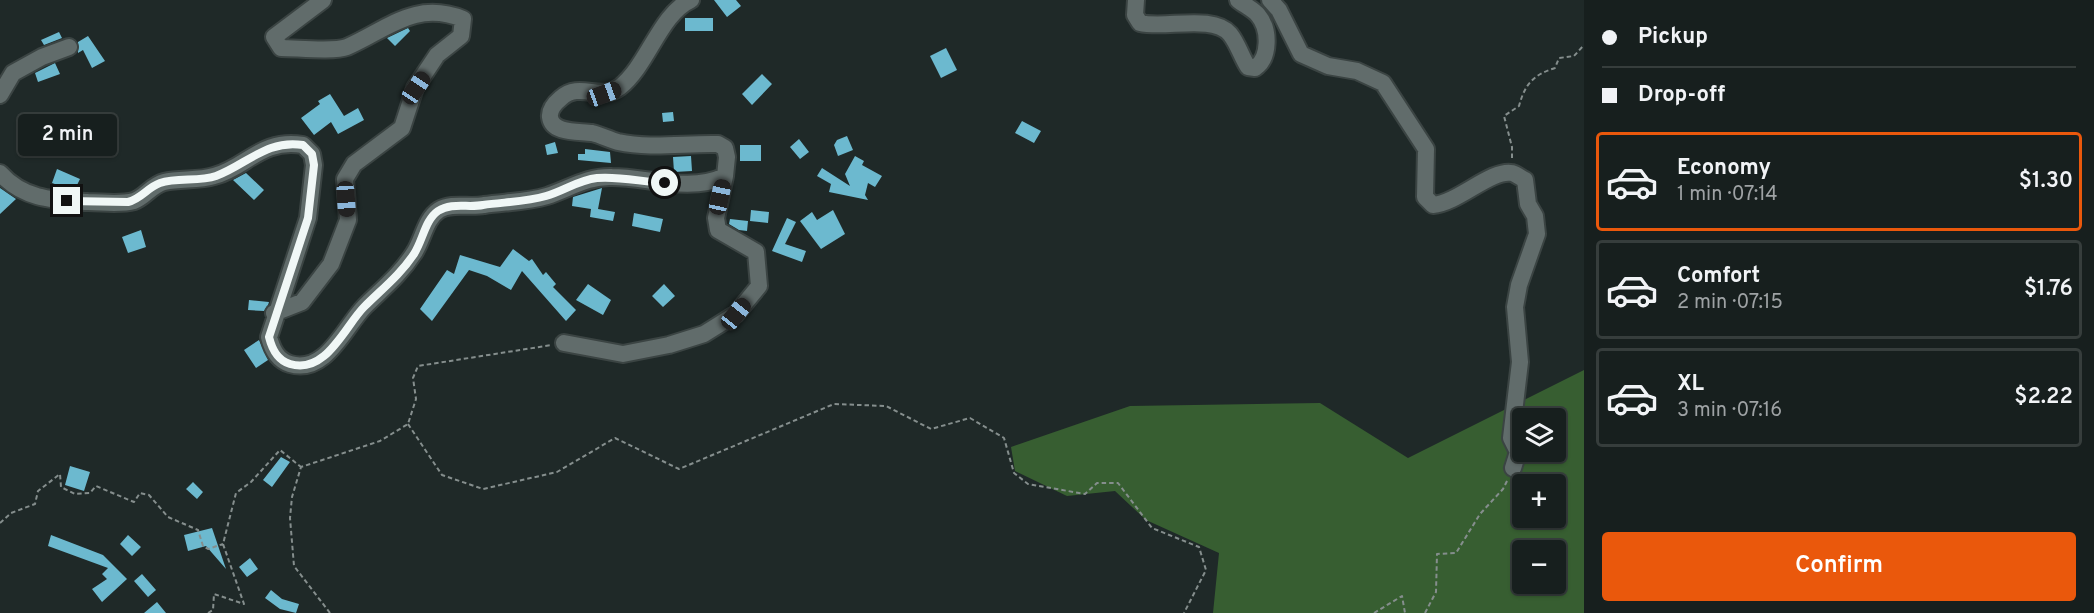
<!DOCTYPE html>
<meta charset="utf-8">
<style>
:root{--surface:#171f1e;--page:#242c2b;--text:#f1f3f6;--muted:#9ea2a4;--line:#363d3c;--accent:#ea580c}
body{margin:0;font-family:Overpass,sans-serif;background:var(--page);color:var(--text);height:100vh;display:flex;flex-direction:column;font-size:22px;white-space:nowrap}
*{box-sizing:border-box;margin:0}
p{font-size:20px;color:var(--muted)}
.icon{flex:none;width:33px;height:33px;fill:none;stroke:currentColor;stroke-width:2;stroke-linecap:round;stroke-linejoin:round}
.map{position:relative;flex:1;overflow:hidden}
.side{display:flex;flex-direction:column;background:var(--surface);width:510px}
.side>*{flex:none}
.banner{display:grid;align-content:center;height:132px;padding:0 18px;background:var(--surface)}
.fabs{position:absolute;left:1512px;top:408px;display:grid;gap:12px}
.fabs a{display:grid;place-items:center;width:54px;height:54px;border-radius:6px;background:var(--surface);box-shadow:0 2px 4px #0004,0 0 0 2px var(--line);font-size:30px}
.end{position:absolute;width:27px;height:27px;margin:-14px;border:8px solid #f0f7f6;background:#111;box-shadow:0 0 0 3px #111}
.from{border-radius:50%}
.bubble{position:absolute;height:42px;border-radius:6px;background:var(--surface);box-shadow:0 2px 4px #0004,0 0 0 2px var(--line);font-size:20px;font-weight:600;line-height:42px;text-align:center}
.car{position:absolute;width:18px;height:36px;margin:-18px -9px;border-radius:8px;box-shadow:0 0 4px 2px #0007;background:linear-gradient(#222 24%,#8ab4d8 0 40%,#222 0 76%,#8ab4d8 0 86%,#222 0)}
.banner b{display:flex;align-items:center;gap:21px;height:57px;font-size:22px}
.banner b+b{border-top:2px solid var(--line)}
.banner i{width:15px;height:15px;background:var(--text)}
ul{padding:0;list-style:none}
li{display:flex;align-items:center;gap:18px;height:99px;margin:0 12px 9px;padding:0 6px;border:3px solid var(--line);border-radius:6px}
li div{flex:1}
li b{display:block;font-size:22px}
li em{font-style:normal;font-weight:600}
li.on{border-color:var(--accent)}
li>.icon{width:54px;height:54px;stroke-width:1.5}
.primary-button{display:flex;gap:12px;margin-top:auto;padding:12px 18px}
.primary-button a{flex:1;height:69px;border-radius:6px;background:var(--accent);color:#fff;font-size:24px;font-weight:600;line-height:69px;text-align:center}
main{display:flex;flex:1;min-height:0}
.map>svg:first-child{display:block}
.forest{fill:#375e31;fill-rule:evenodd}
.building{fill:#6cb9cf}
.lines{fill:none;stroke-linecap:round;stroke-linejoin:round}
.minor-casing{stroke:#3b4443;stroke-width:20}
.path{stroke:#858e8d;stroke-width:2;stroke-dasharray:4.5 3;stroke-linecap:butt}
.minor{stroke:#616c6b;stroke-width:16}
.route{stroke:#f0f7f6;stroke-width:8}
</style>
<main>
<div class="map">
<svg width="1584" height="613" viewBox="0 0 1584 613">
<rect width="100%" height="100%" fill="#1f2928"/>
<!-- forest -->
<path class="forest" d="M1584,370V613H1213L1219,553L1146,520L1115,491L1067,496L1015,471L1011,447L1130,406L1320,403L1408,458ZM1522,418H1556V452H1522ZM1522,484H1556V518H1522ZM1522,550H1556V584H1522Z"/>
<!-- building -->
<path class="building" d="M714,0H736L741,6L727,17Z
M685,18H713V31H685Z
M408,28L410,31L395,46L387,38Z
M59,32L62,38L44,45L41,40Z
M88,36L105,61L92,68L83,50L78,53V42Z
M946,48L957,70L941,78L930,56Z
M55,63L60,74L38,82L35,73Z
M762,74L772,84L752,105L742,94Z
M330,94L344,116L358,108L364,120L338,134L331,122L314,135L301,118L320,104L318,101Z
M673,112L674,121L663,122L662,113Z
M1022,121L1041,131L1034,143L1015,133Z
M847,136L853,150L838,156L834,145L837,140Z
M799,139L809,152L800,159L790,147Z
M555,142L558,153L547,155L545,145Z
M740,145H761V161H740Z
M585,149L610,152L611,163L578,160V154H585Z
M691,156L692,171L674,172L673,157Z
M855,156L864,161L862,165L882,176L875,187L868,183L865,195L868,200L829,192L831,184L817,176L822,168L850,186L845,174Z
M57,169L80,179L74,191L52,183Z
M246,173L264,190L254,200L233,180Z
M0,188L16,199L0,214Z
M602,188L598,209L615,212L613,221L590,217L591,209L572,206L573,197Z
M751,210L769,212L768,223L750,221Z
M833,210L845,234L821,249L800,221L812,212L817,220Z
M634,213L663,219L660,232L632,226Z
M787,218L796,222L785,244L806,251L802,262L772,251Z
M730,219L748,221L747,231L739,230L729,224Z
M141,230L146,247L128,253L122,237Z
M513,249L529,261L532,259L543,275L546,272L556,284L553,287L576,310L566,321L522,271L511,290L487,276L469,270L432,321L420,309L447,270L454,274L460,255L500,267Z
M588,284L611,300L603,315L576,300Z
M664,284L675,296L663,307L652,296Z
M249,300L269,302L268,305L264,311L248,310Z
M259,340L268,360L256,368L244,350Z
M281,457L290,462L272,487L263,480Z
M70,466L90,472L84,491L65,485Z
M193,482L203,492L197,499L186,489Z
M212,528L226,569L206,546L188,551L184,535Z
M51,535L103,555L127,579L102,602L92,589L107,579L102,574L108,568L48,546Z
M128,535L141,547L132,556L120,544Z
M250,558L258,569L247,577L239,567Z
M142,574L156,590L148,597L134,581Z
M271,590L282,599L299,604L296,613L280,609L265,598Z
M157,602L166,613H144Z"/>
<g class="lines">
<!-- minor casing -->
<g class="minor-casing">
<path id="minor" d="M1136,0L1135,15L1140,23C1165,29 1213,14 1230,34C1238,44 1241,56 1248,67L1255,68C1270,58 1270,29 1258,15C1253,9 1244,5 1238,0
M1270,0L1279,10L1301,54L1328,66L1357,71L1383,83L1426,149L1425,197L1433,205C1458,203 1491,169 1512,173C1516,174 1521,178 1525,180L1528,204L1535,216L1537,234L1519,285L1515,307L1520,362L1511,438L1518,452L1513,468
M0,95L13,73L42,57L69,47
M0,173C24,200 54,200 88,202C103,202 119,205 134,201C145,197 152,185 164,182C180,178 198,181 214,176C246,168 261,138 303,145L312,154L314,165L308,218L269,337C272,349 277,360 290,364C326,375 345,326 365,306C382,289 400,275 414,253C423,240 425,219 439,210C452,202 469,208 484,205C504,202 527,202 547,196C569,189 587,176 612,177C648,177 690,193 725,176L727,157L725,148L718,144C685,143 651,149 618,142C610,140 601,135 592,133C579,131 552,134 550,117C549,109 555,103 561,98C580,81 600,102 620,87C648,65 660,14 691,0
M274,313L302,302L331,264L348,220L345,179L354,164L402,128L415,88L437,55L461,36L463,19C415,0 388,29 347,47C334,52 297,48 281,48L274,37L323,0
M564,343L623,354L669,345L704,334L736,314L759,286L756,252L718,230L716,218L725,176"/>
</g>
<!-- path -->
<path class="path" d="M1512,158V147L1504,116L1519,106C1525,84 1533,75 1555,68L1559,58L1574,56L1584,45
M408,424L442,475L483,489L557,472L615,438L679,469L834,404L886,406L931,429L970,418L1004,438L1014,473L1028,484L1085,494L1097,483H1118L1152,528L1199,547L1206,570L1184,613
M0,523L11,513L35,504L38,491L60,474L61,487L75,494L90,493L96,486L134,502L140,493L149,495L168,517L198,530L203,546L208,549L223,544
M208,613L213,610L214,594L244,604L223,544L236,493L251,482L280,450L301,467
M330,613L294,566L290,518L292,497L301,467L380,441L408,424L416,399L413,378L418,366L552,345
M1374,613L1402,596L1405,613
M1425,613L1436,592L1437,554L1456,553L1480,514L1503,489L1508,479"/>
<!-- minor -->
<use href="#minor" class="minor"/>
</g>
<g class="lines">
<!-- route -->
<path class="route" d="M67,201L128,202C141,199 148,187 160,183C177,177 199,182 216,176C246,165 267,139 303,145L312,154L314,165L308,218L269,337C272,349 277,360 290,364C326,375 345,326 364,307C382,289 400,275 414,254C423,240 425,220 438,211C452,202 468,208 483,205C503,202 526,202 546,196C564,191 578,180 597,178C620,176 642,182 665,183"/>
</g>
</svg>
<div class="fabs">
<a><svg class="icon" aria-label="layers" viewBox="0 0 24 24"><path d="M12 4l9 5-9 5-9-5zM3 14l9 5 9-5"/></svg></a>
<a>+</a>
<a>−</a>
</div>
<i class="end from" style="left:665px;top:183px"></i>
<i class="end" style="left:67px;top:201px"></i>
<div class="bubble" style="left:18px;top:114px;width:99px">2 min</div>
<i class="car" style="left:416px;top:88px;rotate:34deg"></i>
<i class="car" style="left:604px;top:94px;rotate:70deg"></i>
<i class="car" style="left:720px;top:197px;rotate:12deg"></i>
<i class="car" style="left:346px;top:199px;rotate:176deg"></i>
<i class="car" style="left:736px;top:314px;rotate:39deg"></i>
</div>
<section class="side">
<div class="banner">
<b><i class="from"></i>Pickup</b>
<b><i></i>Drop-off</b>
</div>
<ul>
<li class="on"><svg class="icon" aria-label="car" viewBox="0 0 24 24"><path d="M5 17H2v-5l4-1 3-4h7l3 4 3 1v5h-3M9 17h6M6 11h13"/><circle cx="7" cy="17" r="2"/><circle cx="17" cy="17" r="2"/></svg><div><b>Economy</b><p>1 min · 07:14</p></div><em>$1.30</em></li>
<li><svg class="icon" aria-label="car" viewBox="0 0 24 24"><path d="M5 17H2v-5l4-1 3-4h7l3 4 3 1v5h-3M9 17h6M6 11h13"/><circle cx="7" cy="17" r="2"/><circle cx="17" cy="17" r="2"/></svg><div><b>Comfort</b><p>2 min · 07:15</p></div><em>$1.76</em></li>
<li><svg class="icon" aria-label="car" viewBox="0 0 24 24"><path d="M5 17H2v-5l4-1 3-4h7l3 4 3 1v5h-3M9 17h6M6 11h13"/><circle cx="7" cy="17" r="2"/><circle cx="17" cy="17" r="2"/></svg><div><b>XL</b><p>3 min · 07:16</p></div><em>$2.22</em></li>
</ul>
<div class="primary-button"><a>Confirm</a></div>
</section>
</main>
